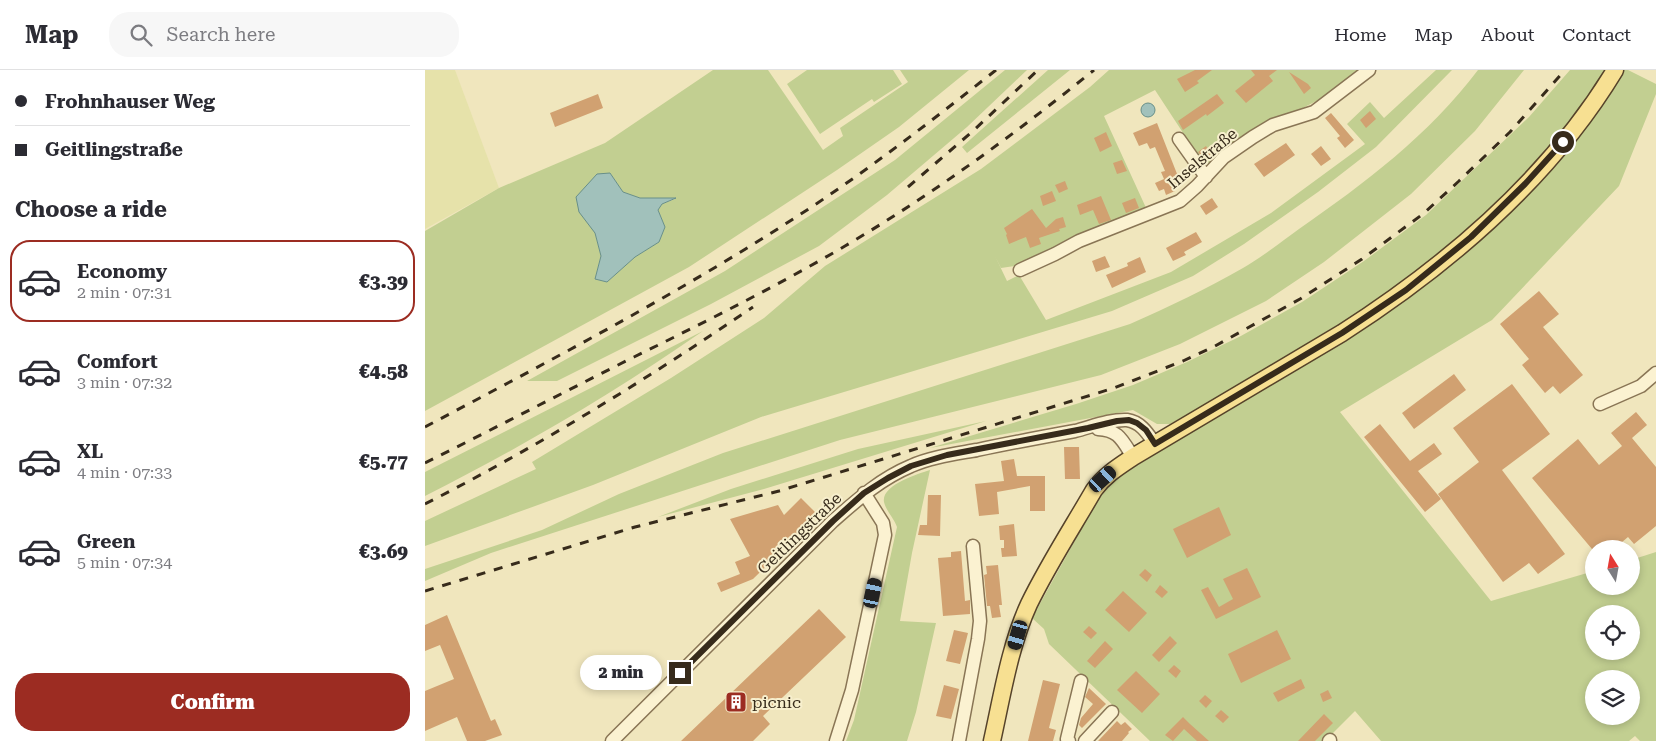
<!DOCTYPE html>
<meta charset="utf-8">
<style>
:root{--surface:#fff;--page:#f7f7f7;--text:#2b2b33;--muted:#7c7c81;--line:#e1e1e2;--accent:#9c2c22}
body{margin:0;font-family:"Roboto Serif",serif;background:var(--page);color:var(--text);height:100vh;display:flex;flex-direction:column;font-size:19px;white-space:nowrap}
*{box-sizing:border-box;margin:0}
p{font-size:16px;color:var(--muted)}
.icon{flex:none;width:28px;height:28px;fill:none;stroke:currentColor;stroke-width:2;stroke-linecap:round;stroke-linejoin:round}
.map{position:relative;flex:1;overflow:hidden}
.details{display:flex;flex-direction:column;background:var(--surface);width:425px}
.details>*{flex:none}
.hud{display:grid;align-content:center;height:110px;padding:0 15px;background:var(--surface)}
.needle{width:32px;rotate:349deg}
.buttons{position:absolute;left:1160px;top:470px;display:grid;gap:10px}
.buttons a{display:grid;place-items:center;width:55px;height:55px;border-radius:50%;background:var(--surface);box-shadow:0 2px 8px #0003;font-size:25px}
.end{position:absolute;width:22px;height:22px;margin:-11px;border:6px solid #372b1b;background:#fff;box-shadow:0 0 0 2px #fff}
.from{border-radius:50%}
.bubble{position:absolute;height:35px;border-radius:18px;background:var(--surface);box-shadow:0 2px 8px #0003;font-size:16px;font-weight:800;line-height:35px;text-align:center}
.car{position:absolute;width:15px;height:30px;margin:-15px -8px;border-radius:6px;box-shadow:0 0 4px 1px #0007;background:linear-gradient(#222 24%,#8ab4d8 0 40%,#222 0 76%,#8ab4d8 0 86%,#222 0)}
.hud b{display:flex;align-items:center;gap:18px;height:48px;font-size:19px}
.hud b+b{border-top:1px solid var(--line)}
.hud i{width:12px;height:12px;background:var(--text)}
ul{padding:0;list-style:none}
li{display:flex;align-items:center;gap:15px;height:82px;margin:0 10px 8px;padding:0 5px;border:2px solid transparent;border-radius:20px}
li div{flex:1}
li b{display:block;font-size:19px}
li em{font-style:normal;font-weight:800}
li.on{border-color:var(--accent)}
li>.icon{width:45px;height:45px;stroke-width:1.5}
h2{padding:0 15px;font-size:22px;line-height:60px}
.action{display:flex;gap:10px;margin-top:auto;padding:10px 15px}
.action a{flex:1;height:58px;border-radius:20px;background:var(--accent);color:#fff;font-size:20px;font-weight:800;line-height:58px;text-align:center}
header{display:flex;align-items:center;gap:30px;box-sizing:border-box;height:70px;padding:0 25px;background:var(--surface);border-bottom:1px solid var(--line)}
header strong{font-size:24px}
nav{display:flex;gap:28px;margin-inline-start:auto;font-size:18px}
.search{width:350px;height:45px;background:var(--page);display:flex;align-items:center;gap:12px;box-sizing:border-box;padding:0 18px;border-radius:20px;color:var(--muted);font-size:19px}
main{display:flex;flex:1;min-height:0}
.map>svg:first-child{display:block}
.farmland{fill:#e6e2aa}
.green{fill:#c2cf91;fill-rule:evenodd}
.water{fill:#a1c1bb;stroke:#688f89}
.building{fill:#d1a171}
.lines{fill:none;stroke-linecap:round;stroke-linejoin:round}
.minor-casing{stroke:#897555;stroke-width:15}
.major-casing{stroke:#56432a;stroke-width:19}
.minor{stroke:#fbf2d1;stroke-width:12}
.major{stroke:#f7e092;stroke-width:16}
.rail{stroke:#372b1b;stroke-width:3;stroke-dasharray:9 9;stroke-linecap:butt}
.route{stroke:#372b1b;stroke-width:6}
.labels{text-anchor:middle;stroke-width:4;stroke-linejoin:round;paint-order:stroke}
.street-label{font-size:16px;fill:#372b1b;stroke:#f7efcd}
.poi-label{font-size:16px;fill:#372b1b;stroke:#f7efcd;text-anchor:start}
</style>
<header>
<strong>Map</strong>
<div class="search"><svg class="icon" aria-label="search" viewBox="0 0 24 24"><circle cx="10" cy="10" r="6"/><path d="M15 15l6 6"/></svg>Search here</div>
<nav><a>Home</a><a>Map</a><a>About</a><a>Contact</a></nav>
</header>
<main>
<section class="details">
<div class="hud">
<b><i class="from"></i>Frohnhauser Weg</b>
<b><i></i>Geitlingstraße</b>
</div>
<h2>Choose a ride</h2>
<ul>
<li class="on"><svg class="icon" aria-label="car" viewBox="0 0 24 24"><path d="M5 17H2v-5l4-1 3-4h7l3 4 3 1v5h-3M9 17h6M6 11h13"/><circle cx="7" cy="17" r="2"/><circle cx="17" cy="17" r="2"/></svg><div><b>Economy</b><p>2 min · 07:31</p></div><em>€3.39</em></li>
<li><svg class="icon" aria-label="car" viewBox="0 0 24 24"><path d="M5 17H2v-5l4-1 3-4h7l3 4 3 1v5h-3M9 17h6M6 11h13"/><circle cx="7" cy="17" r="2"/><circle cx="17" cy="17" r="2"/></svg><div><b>Comfort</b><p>3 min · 07:32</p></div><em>€4.58</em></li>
<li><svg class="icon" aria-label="car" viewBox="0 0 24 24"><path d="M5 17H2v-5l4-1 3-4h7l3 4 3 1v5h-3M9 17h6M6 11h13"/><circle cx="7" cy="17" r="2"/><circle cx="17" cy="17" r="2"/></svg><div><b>XL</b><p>4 min · 07:33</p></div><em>€5.77</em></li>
<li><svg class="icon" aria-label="car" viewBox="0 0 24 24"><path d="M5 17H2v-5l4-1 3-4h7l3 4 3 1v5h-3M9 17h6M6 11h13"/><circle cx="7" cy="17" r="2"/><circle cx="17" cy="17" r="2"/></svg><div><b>Green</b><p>5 min · 07:34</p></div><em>€3.69</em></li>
</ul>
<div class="action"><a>Confirm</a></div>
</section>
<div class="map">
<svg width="1231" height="671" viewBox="0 0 1231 671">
<rect width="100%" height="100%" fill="#f0e6bd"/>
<!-- farmland -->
<path class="farmland" d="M0,0H30L74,118L0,159Z"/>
<!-- green -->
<path class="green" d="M288,0H343L398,80L418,66L415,58L483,12L475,0H544L474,57L412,100L264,197L0,341V161L74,118L180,73ZM185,103L198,122L215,128L250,129L237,134L233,140L240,157L234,172L210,187L182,212L170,209L176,186L170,163Z
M382,0H468L477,14L449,32L447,29L395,64L362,14Z
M580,0H602L542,57L462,125L394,176L286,234L132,311H102L300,201L470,90Z
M623,0H645L542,83L537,77Z
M684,0H935L903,25L870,42L824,61L781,98L730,20L679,46L722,140L596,195L576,198L570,186L582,211L594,205L621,250L746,202L846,143L940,74L922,54L945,32L959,48L1011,0H1027L951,77L893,122L819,174L768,206L687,241L336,347L168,415L0,476V451L111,399L107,392L246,308L339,248L400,196L556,99L665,17Z
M1053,0H1099L1050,61L986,124L899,192L841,231L755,274L676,305L415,370L66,483L0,511V499L117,460L194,424L298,383L705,254C744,237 781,219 818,198C837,187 856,172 874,159C939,114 1005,64 1053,0Z
M1145,0H1203L1231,14V24L1194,116L1067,250L915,342L1066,531L1169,501V516H1206V490L1231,482V671H1215L1210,666L1204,671H956L930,641L900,671H725L624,574L619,559L607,548L674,427L694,402L811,318L745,354H732L708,340L505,378L651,334L708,315L762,292L814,267L877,232L939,191L1001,145L1104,47ZM1169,544H1206V581H1169ZM1169,609H1206V646H1169Z
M278,261C189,323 97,377 0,426V402Z
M561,351L339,419L233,447L306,419L433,379Z
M505,400L487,483L475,551L511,553L491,642L482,671H421L429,650L472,457C469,448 461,441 459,432C456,415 493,404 505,400Z"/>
<!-- water -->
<path class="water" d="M716 40a7 7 0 1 1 14 0a7 7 0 1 1-14 0Z
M185,103L198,122L215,128H251L237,134L233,140L240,157L234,172L210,187L182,212L170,209L176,186L170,163L154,142L151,127L172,104Z"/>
<!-- building -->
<path class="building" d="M770,0H787L772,11L774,13L760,22L752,9Z
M826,0H852L844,6L848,11L821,33L810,21L830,5Z
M864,2L883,14L886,18L879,24Z
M173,24L178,38L130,57L125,43Z
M792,24L799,33L782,46L781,44L758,60L753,51Z
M945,41L951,49L941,58L935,50Z
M906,43L929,70L920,78L912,68L915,66L900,48Z
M732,53L756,114L748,117L750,121L741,125L739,119L734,121L730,113L739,109L736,102L740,101L730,77L725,79L722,73L714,76L708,63Z
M681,62L687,76L675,82L669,68Z
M861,73L870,85L839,107L829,94Z
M781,76L788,87L781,92L773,82Z
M896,76L906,89L896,96L886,84Z
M697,90L702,101L692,104L688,93Z
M640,111L643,119L634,123L630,115Z
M627,121L631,131L618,136L615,126Z
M676,126L686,150L674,154L668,140L655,145L652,135Z
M710,128L714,138L701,143L697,133Z
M787,128L793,137L781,145L775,136Z
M607,139L621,158L631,149L638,147L641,157L634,159L635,161L614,168L616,174L605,178L601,167L584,174L581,165L582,164L579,158Z
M771,162L777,172L759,182L761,185L748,191L741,178Z
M680,186L685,197L671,202L667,191Z
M715,187L721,202L687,218L681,205L703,196L702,193Z
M1114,221L1134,244L1118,257L1158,305L1135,324L1128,316L1120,323L1097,295L1104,289L1075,254Z
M1029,304L1041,320L989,359L977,343Z
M1087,314L1125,364L1077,400L1140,484L1113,504L1104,493L1078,512L1013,424L1054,392L1028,358Z
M1211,342L1222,355L1207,368L1231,397V456L1209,474L1203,467L1190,478L1185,472L1177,479H1167L1107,408L1153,369L1174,395L1197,376L1186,363Z
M955,354L985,391L1009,373L1017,384L993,401L1016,429L1000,442L939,367Z
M639,377H654L655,409H640Z
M589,389L592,406H620V441H605V416L572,422L574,444L554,446L550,414L579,411L576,391Z
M503,425H516L515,466L493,465L495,455H502Z
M376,428L393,445L328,509L296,522L292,513L315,504L310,492L325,486L305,449L353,435L359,445Z
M794,437L806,465L762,488L748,459Z
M589,454L592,486L577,487L576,478H579V470H575L574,456Z
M536,481L540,531L545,530V544L518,546L513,488L526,487V482Z
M573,495L577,535H574L576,547L567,548L565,536H562L559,505L562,504L561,496Z
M822,498L836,527L791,549L776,520L783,517L794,537L808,529L798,509Z
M720,499L727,505L722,512L714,505Z
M735,515L743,522L737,528L730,522Z
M698,521L722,543L704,562L680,540Z
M394,539L421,567L338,646L345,654L328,671H256Z
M22,545L66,651L70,649L77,665L60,671H42L32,647L0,661V621L29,609L15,575L0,581V555Z
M664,556L672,563L666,569L658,562Z
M529,560L543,563L535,594L521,591Z
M852,560L866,589L816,613L803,584Z
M745,566L752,573L734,592L727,585Z
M680,571L688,579L670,598L662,591Z
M749,595L756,601L751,608L743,601Z
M711,601L735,624L717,643L692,620Z
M876,609L880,618L853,632L848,623Z
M618,610L635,614L624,658L631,660L628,671H603Z
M519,615L534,619L526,649L511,646Z
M664,618L681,634L657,658L654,655L656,648L668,634L660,627Z
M903,620L907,628L898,632L895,624Z
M780,625L787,631L781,638L774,631Z
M796,640L804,647L798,653L790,646Z
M899,644L908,653L890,671H873Z
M758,647L765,654L784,671H772L759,659L748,671L740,665Z
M692,651L696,655L700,652L707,659L703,662L704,663L697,671H673Z"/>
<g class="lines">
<!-- minor casing -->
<g class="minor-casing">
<path id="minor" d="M754,69L781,107
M595,200L630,184L654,171L755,131L772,116L799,87L828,67L848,55L889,42L944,0
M1175,334L1216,316L1231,303
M673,359C694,360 697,370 708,387
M187,671L408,451C432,430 455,409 486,396C506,387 530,384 552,380C585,373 617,367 650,361C666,357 685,349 702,350C716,352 723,364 730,374
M411,671L427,620L460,465L458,453L439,423
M534,671L553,569L555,551L548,476
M644,671L642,669L656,611
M660,671L687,642
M904,671L905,670"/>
</g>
<!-- major casing -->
<g class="major-casing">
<path id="major" d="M567,671C577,626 585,575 604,534C623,495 647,458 669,420C680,405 693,397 708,387L917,263C1023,195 1124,109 1190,0"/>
</g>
<!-- minor -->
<use href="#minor" class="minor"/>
<!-- major -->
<use href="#major" class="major"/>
<!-- rail -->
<path class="rail" d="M483,117L548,61L613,0
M0,357C130,288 262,219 385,138C450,95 510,48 571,0
M0,393C70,358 139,322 209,287C280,252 352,216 420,176C508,124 590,64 669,0
M0,434C114,376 222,309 328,237
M0,521L210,457L354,421L689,318L758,291L790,276L875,229L937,189L998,144L1034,111L1085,62L1140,0"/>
</g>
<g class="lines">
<!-- route -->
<path class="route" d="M255,603L408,451L439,423L463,408L486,396L522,385L663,358L692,351L704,350L712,353L721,360L730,374L917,263L981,220L1046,167L1100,114L1138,72"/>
</g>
<!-- icons -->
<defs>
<g id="building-square" transform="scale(1.125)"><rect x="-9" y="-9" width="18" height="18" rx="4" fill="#9c2c22" stroke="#f7efcd"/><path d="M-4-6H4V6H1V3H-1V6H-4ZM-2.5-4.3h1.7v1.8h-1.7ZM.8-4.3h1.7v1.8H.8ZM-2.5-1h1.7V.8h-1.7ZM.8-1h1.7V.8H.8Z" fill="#fff"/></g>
</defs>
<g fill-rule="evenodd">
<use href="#building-square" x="311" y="632"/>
</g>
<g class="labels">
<!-- street labels -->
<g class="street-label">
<text transform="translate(777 88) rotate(-40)" y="6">Inselstraße</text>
<text transform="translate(374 463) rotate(-44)" y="6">Geitlingstraße</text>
</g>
<!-- poi labels -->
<g class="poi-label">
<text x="327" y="638">picnic</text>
</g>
</g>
</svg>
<div class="buttons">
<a><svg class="needle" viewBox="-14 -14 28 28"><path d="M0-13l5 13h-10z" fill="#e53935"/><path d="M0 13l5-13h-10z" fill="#7c7c81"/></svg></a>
<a><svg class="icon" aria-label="locate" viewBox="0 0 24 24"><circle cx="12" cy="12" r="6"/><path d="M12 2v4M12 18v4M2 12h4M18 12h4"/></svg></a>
<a><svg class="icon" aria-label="layers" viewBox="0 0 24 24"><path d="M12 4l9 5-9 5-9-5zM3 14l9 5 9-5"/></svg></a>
</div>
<i class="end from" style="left:1138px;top:72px"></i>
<i class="end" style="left:255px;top:603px"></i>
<div class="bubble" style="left:155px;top:585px;width:82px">2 min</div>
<i class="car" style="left:678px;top:409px;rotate:48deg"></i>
<i class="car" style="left:448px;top:523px;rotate:12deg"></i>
<i class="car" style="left:593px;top:565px;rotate:196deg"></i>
</div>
</main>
